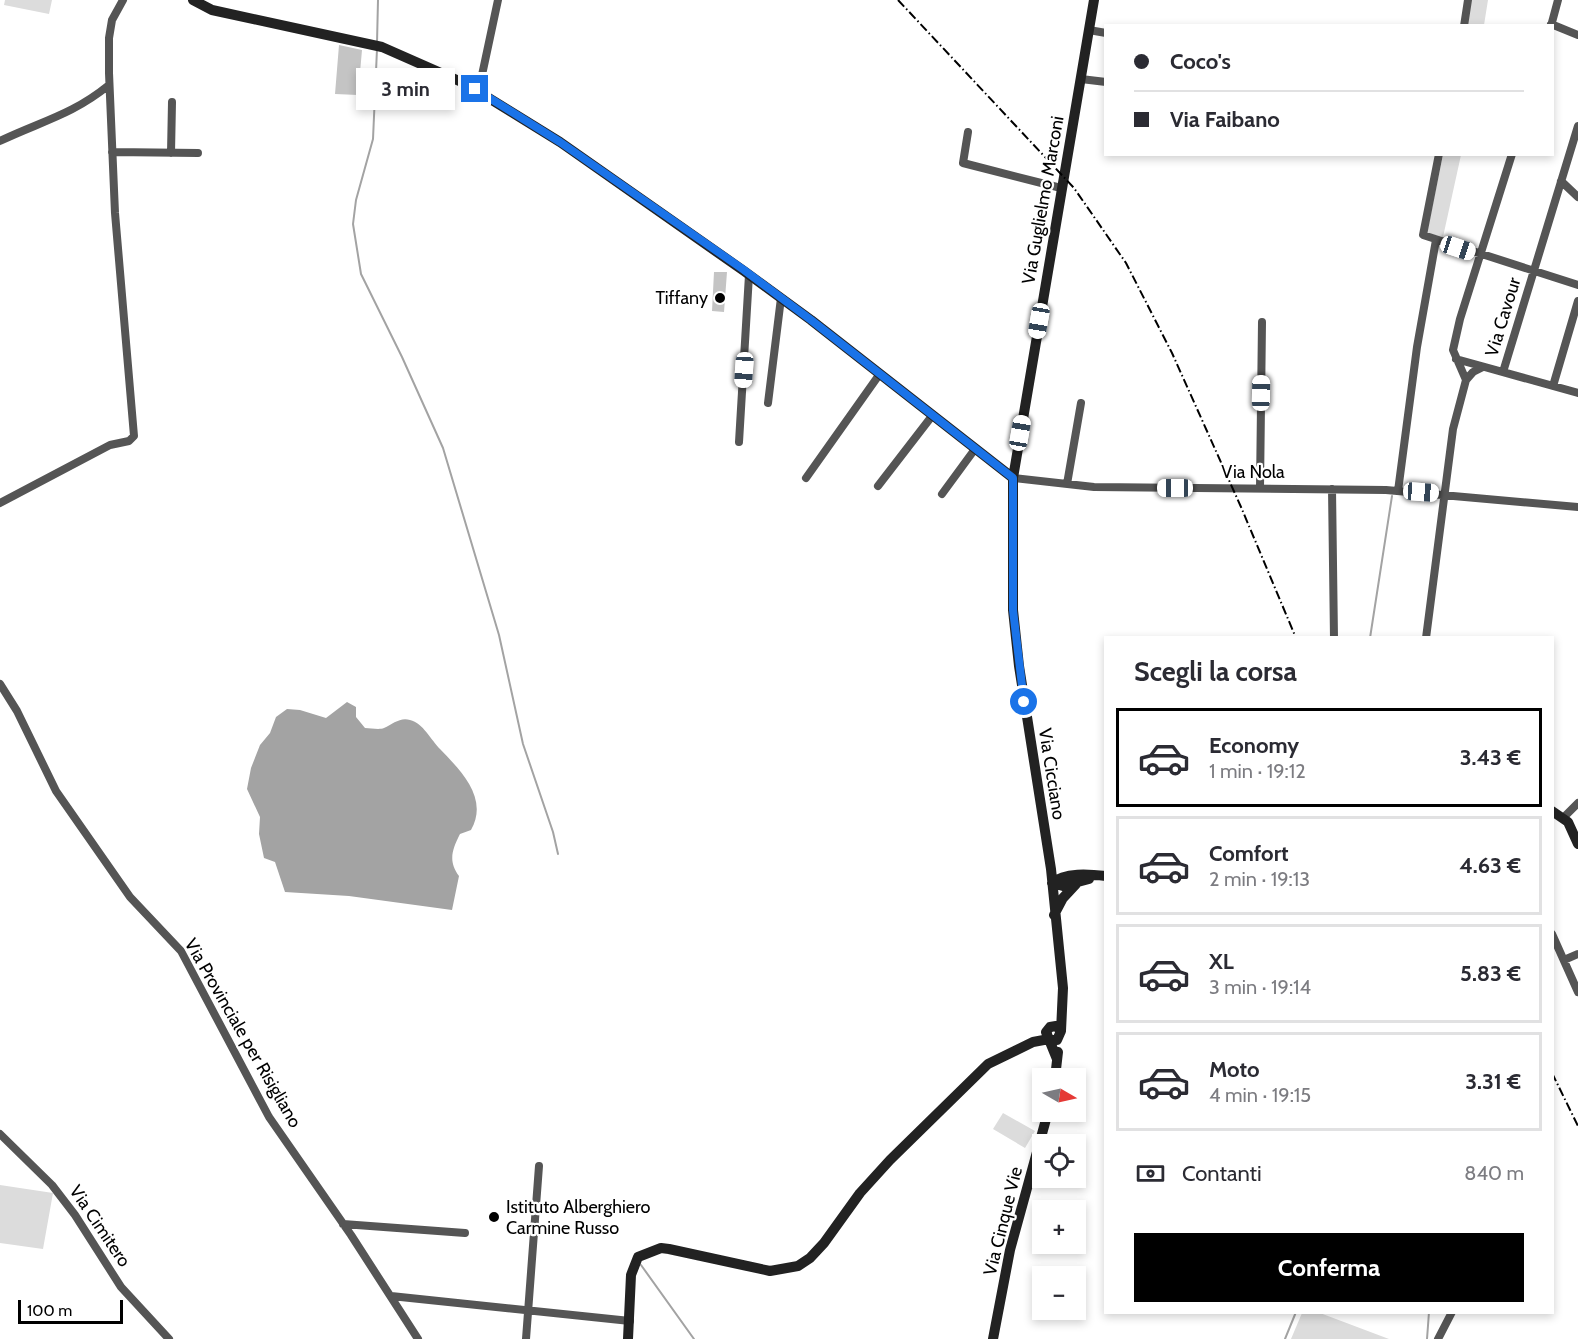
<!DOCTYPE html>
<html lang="it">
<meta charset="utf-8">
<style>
:root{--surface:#fff;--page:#f2f2f3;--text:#2b2b33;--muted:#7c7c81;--line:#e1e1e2;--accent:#000}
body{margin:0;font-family:Cabin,sans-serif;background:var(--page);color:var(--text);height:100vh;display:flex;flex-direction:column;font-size:22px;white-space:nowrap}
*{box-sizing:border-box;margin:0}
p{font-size:20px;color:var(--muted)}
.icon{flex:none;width:33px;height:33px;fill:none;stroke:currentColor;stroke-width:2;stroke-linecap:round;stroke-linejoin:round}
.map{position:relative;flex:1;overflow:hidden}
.side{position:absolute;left:1104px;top:636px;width:450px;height:678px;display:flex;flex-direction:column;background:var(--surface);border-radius:0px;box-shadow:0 3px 9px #0003}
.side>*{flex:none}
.top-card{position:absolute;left:1104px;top:24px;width:450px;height:132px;border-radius:0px;box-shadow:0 3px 9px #0003;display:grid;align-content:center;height:132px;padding:0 30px;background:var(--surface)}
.needle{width:39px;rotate:99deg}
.tools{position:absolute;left:1032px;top:1068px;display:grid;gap:12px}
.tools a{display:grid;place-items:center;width:54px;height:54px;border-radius:0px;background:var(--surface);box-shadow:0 3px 9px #0003;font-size:30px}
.scale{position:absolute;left:18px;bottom:15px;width:105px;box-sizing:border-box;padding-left:6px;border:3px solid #000;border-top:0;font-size:16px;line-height:21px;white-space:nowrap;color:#000;-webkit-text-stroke:4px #fff;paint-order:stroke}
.end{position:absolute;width:27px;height:27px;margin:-14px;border:8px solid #1a73e8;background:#fff;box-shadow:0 0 0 3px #fff}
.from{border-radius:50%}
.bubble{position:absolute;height:42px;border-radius:0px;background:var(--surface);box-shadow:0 3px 9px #0003;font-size:20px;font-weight:700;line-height:42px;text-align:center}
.car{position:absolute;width:18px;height:36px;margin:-18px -9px;border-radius:8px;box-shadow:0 0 4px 2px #0007;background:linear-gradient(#fff 24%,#345 0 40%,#fff 0 76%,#345 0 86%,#fff 0)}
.top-card b{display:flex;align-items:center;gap:21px;height:57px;font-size:22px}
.top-card b+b{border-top:2px solid var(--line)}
.top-card i{width:15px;height:15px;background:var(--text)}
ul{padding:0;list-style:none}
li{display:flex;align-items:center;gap:18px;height:99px;margin:0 12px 9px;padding:0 18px;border:3px solid var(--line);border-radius:0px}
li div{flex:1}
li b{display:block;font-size:22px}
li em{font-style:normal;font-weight:700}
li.on{border-color:var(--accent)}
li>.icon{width:54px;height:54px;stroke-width:1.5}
h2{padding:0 30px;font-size:27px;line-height:72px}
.pay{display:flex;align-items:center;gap:15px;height:66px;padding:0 30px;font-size:22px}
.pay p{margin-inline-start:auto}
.cta{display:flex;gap:12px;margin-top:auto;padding:12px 30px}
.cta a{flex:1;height:69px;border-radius:0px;background:var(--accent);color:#fff;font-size:24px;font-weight:700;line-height:69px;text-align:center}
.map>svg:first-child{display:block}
.green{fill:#dcdcdc}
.water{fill:#a3a3a3}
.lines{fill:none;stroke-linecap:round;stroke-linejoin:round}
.stream{stroke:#a3a3a3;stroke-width:2}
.building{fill:#c4c4c4}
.street{stroke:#555;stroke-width:8}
.secondary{stroke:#222;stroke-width:10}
.rail{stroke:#000;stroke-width:2;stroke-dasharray:9 3 1.5 3;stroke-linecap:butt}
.route{stroke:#1a73e8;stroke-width:8}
.poi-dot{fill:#000;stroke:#fff;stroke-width:2}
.labels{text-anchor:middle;stroke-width:4.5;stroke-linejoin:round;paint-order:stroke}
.street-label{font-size:18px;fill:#000;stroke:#fff}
.poi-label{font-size:18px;fill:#000;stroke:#fff;text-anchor:end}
</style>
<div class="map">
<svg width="1578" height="1339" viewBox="0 0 1578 1339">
<rect width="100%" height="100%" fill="#fff"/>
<!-- green -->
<path class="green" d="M5,0H52L49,14L4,5Z
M1471,0H1488L1484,25L1467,26Z
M1443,155H1461L1443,237L1427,233Z
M1003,1113L1035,1131L1025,1148L993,1129Z
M0,1185L53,1193L43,1249L0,1243Z
M1302,1313H1320L1389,1339H1291Z"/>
<!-- water -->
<path class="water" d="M347,702L356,707V717L365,728C371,728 379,730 384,728C393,724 400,717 410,720C423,723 431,740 440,749C461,771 489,798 471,830L460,834C452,850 448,861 459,876L452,910L349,896L285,892L275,862L264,858L259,834L260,817L247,789L251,768L260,745L270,733L276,717L287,709L300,710L326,718Z"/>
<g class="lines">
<!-- stream -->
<path class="stream" d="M377,43L378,0
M377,49L373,139L356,200L353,224L361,274L402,357L443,448L499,635L523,744L553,832L558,854
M1370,638L1392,496
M641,1265L694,1339
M1285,1339L1296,1312
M1427,1339L1429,1312"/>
</g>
<!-- building -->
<path class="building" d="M339,45L362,50L358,95L335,94Z
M714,272H727L724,312L712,311Z"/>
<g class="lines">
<!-- street -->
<path class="street" d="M1551,24L1578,35
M1464,26L1468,0
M1551,26L1558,0
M1089,30L1106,33
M1081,79L1106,82
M475,89L482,75L498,0
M968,132L963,163L1061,188
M0,141C42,121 72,115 109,85
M112,152L198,153
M171,153L172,102
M1439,154L1423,235L1578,285
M1561,181L1578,197
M1456,359L1578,393
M1503,372L1578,126
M1466,380L1453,350L1460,319L1512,154
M1553,386L1578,301
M768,403L781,298
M739,442L749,275
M806,478L879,375
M1013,478L1094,487L1386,490L1578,507
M1067,484L1081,403
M878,486L932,416
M1260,488L1262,322
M1332,489L1334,638
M1398,491L1417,347L1436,240
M942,494L975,449
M0,503L110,445L129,441L134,436L115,213L109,73V38L112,20L123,0
M1426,638L1453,429L1466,380L1473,372L1483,367
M0,684L17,711L56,791L130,897L181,951L269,1117L351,1235L418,1339
M1563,818L1578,803
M1552,934L1578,992
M1564,960L1578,954
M0,1134L52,1185L75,1215L121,1287L169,1339
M343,1224L465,1233
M391,1296L630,1321
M526,1339L539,1166
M1438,1339L1452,1312"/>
<!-- secondary -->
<path class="secondary" d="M193,0L212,10L382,47L466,84L560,142L744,271L811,320L1013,478
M1552,811L1568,822L1578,844
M1052,883C1065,872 1089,874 1106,876
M1052,883L1063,886L1089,879
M1054,915L1063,898L1076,884
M1061,1031L1063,988L1051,869L1019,666L1013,610V478L1094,0
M1051,1040H1057L1061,1031L1056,1026L1050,1027L1046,1032L1057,1059
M1055,1078L1058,1052
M628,1339L631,1275L638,1257L661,1248L669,1249L770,1271L798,1266L810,1258L824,1243L860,1193L890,1160L988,1064L1033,1042L1049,1039
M993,1339L1010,1250L1048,1112"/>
<!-- rail -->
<path class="rail" d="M898,0L1074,188L1126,263L1172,353L1241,507L1296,638
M1552,1073L1578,1126"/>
</g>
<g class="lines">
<!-- route -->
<path class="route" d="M475,89L560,142L744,270L811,320L1013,478V610L1024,702"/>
</g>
<!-- markers -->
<g class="poi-dot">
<circle cx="720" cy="298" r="6"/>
<circle cx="494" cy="1217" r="6"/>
</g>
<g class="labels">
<!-- street labels -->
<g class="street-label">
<text transform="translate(1043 200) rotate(-80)" y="6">Via Guglielmo Marconi</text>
<text transform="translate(1503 317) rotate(-73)" y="6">Via Cavour</text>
<text x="1253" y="478">Via Nola</text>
<text transform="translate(1052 774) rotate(81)" y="6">Via Cicciano</text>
<text transform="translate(243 1033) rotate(60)" y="6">Via Provinciale per Risigliano</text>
<text transform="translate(1003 1221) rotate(-76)" y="6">Via Cinque Vie</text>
<text transform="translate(100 1226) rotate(56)" y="6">Via Cimitero</text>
</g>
<!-- poi labels -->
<g class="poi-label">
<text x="708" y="304">Tiffany</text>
<text x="506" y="1213" text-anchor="start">Istituto Alberghiero<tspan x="506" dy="21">Carmine Russo</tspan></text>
</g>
</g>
</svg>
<div class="tools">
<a><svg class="needle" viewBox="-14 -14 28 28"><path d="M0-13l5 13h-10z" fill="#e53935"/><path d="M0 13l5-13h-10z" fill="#7c7c81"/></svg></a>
<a><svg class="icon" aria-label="locate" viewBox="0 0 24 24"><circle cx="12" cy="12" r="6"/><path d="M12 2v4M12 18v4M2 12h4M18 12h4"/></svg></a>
<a>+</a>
<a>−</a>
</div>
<div class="scale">100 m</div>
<i class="end from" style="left:1024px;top:702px"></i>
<i class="end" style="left:475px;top:89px"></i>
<div class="bubble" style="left:356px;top:68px;width:99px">3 min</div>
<i class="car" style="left:1458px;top:248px;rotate:108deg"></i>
<i class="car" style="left:1039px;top:321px;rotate:190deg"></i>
<i class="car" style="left:744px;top:370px;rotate:184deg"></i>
<i class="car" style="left:1261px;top:393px;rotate:1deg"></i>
<i class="car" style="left:1020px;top:433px;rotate:10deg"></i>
<i class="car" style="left:1175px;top:488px;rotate:270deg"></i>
<i class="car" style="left:1421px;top:492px;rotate:94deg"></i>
<div class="top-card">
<b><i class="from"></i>Coco's</b>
<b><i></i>Via Faibano</b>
</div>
<section class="side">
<h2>Scegli la corsa</h2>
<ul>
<li class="on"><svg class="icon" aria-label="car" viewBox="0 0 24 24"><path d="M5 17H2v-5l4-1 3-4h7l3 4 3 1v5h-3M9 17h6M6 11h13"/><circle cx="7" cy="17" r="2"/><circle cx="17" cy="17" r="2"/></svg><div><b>Economy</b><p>1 min · 19:12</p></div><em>3.43 €</em></li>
<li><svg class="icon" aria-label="car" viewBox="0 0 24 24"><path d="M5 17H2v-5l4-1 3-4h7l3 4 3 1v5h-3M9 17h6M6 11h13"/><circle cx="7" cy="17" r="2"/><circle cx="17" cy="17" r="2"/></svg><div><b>Comfort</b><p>2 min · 19:13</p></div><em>4.63 €</em></li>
<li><svg class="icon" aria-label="car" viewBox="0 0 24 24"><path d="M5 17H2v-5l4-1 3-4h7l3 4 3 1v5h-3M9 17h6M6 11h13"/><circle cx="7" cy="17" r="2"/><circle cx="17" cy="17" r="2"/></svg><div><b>XL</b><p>3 min · 19:14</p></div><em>5.83 €</em></li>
<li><svg class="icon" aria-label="car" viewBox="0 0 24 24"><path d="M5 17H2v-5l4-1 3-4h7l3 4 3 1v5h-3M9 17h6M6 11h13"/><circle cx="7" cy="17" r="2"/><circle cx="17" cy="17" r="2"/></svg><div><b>Moto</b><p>4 min · 19:15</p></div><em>3.31 €</em></li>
</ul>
<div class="pay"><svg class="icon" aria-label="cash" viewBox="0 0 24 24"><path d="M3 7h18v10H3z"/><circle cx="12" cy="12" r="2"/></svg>Contanti<p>840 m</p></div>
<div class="cta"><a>Conferma</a></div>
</section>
</div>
